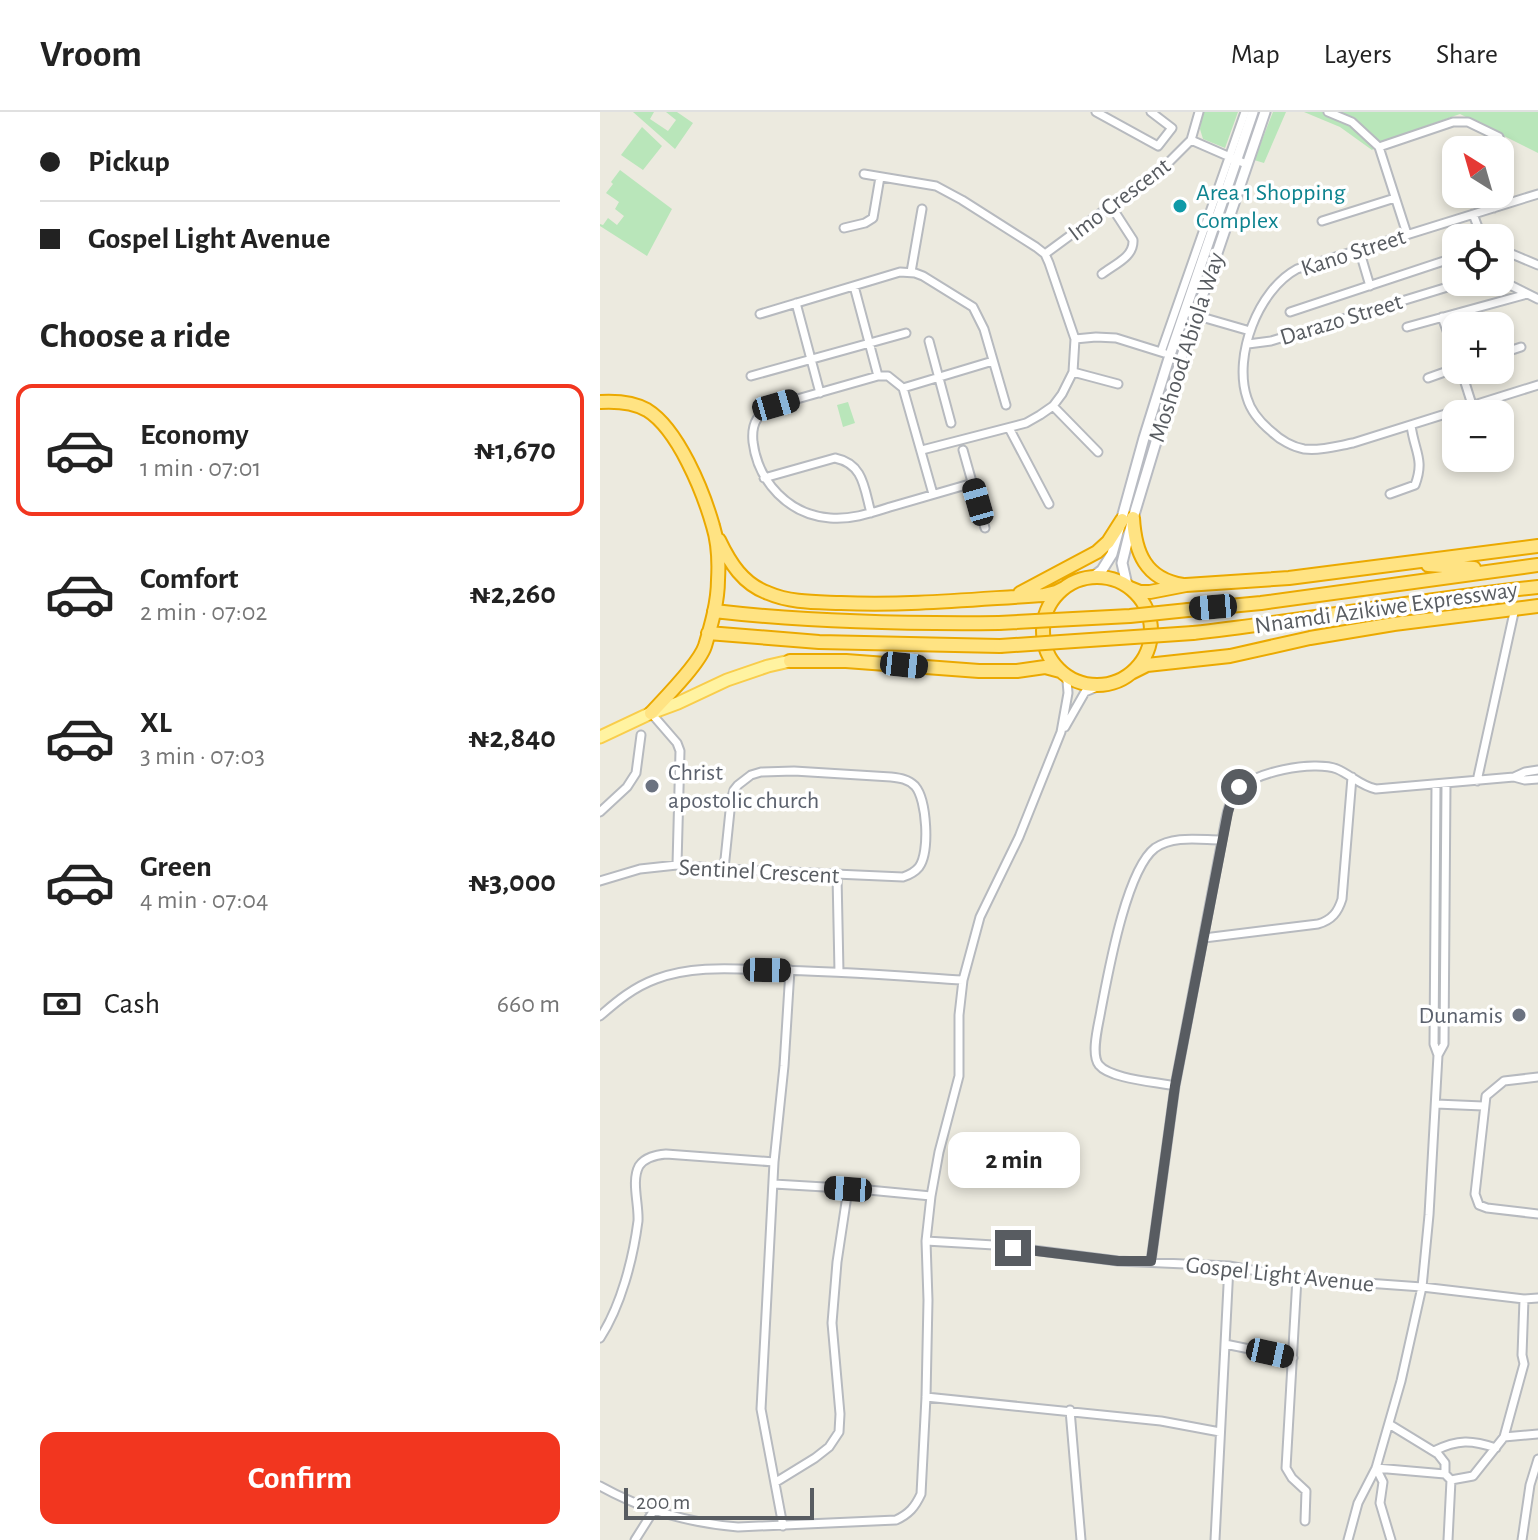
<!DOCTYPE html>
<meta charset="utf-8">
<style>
:root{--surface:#fff;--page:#f6f6f6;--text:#222;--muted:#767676;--line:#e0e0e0;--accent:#f2361f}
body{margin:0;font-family:"Alegreya Sans",sans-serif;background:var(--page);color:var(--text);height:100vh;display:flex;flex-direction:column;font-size:30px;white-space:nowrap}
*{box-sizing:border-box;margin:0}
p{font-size:26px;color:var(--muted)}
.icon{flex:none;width:44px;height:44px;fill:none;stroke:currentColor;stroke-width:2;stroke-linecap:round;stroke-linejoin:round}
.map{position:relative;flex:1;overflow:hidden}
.sheet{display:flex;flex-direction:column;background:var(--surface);width:600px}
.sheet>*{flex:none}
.hud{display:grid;align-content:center;height:176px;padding:0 40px;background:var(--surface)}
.needle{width:52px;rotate:323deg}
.controls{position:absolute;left:842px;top:24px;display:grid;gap:16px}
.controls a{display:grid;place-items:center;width:72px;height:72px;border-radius:16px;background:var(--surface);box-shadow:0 4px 12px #0003;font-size:40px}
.scale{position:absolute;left:24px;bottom:20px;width:190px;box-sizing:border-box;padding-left:8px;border:4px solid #585c61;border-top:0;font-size:22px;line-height:28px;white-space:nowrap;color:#585c61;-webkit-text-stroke:6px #fff;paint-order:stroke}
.end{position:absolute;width:36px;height:36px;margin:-18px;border:10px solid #585c61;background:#fff;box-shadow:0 0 0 4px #fff}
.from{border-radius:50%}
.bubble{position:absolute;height:56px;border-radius:16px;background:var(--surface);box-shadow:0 4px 12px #0003;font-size:26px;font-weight:700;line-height:56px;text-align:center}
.car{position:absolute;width:24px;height:48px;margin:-24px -12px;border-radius:10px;box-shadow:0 0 6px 2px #0007;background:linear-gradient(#222 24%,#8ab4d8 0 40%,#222 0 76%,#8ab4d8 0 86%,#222 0)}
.hud b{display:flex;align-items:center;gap:28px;height:76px;font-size:30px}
.hud b+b{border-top:2px solid var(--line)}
.hud i{width:20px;height:20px;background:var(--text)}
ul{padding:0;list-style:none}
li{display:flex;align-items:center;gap:24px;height:132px;margin:0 16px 12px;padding:0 24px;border:4px solid transparent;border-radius:16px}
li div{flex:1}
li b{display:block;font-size:30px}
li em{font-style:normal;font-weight:700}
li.active{border-color:var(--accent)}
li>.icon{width:72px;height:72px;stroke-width:1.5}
h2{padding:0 40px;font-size:36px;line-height:96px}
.pay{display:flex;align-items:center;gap:20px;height:88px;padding:0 40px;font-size:30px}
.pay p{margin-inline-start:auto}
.action{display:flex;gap:16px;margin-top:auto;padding:16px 40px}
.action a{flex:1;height:92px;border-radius:16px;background:var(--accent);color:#fff;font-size:32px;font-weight:700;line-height:92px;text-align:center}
header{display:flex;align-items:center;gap:48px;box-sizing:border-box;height:112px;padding:0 40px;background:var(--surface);border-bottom:2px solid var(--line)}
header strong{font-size:38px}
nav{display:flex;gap:44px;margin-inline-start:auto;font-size:28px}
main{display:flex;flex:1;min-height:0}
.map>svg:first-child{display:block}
.green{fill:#b9e6ba}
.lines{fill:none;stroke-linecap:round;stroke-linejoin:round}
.street-casing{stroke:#b7babf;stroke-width:11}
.secondary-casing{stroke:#b8bbc2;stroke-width:13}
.primary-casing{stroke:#f9cd4b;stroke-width:15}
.highway-casing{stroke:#eba900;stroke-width:16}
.street{stroke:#fff;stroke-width:7}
.secondary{stroke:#fff;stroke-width:9}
.primary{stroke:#fff3a1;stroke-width:11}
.highway{stroke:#ffe383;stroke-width:12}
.highway-bridge-casing{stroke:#eba900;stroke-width:16;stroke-linecap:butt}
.highway-bridge{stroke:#ffe383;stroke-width:12}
.route{stroke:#585c61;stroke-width:10}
.culture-dot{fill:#0f9aa8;stroke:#fff;stroke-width:3}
.worship-dot{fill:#6b7280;stroke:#fff;stroke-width:3}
.labels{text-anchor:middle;stroke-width:7;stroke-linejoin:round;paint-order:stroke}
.culture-label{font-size:24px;fill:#0d838f;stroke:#fff;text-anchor:start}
.street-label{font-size:24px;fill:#585c61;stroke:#fff}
.worship-label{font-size:24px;fill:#5b616d;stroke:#fff;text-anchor:start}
</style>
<header>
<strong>Vroom</strong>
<nav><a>Map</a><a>Layers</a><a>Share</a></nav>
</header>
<main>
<section class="sheet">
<div class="hud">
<b><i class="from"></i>Pickup</b>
<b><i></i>Gospel Light Avenue</b>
</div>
<h2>Choose a ride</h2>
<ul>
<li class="active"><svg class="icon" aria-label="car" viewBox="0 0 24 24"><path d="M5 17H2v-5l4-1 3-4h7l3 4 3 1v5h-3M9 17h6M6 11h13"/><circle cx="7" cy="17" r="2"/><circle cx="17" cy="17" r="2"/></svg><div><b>Economy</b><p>1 min · 07:01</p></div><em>₦1,670</em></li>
<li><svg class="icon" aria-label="car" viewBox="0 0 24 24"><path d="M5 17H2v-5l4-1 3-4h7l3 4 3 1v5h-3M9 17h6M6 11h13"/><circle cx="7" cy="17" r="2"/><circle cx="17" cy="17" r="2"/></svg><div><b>Comfort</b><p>2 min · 07:02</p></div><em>₦2,260</em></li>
<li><svg class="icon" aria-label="car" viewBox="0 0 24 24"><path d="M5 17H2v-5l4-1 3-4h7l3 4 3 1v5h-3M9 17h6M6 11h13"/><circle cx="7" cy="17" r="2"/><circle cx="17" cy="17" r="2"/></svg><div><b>XL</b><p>3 min · 07:03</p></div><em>₦2,840</em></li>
<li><svg class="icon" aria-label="car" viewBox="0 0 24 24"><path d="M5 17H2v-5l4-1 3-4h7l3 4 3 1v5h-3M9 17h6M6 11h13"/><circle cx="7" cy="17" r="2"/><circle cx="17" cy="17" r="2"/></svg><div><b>Green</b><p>4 min · 07:04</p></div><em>₦3,000</em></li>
</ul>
<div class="pay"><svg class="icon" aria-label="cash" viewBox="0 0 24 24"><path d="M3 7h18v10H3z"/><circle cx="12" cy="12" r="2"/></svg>Cash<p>660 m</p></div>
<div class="action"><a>Confirm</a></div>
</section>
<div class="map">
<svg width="938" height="1428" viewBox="0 0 938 1428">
<rect width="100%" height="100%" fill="#eceadf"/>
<!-- green -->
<path class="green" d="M33,0H54L50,7L68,19L76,8L66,0H77L93,11L75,37Z
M602,0H638L625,36L603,27L600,17Z
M673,0H686L664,51L654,48Z
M704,0H938V41L860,2L783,29L772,38L740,15Z
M42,15L62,34L43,58L21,43Z
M20,58L72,97L47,144L0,114V112L3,113L8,106L17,113L24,104L15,97L19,90L6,81L13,72L11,70Z
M248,290L255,311L243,315L237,293Z"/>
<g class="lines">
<!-- street casing -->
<g class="street-casing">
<path id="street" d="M496,0L558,34L572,16L551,0
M728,0L752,10L779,35L807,122
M591,28L646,52
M779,35L853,10H868L899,25L901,31L898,38
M264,62L336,74L362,88L436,135L445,142L449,151L475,227L473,260L462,282L453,294L440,303L426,311L322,338
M889,82L894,96
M938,82L697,157C658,178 633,244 647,286C651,300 661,311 672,320C680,328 693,335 704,337C720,339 737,334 753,331L938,273
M873,102L882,126
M722,109L795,86
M244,116L265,111L273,106L280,65
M759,137L770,174
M900,137L938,153
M445,142L566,53L591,28L599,0
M311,160L322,97
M502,162C515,152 534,145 533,128L511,94
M900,168L938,187
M254,174L278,264
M196,191L220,281
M690,200L856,145
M160,202L300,160L315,161L323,164L373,195L384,217L406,293
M591,202L650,219
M842,205L856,243
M807,215L927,182
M475,227L496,225L516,226L564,241
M329,229L351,311
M648,232L671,229L864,170
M561,240L645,0
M900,242L921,235
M861,258L875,302
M473,260L518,272
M151,264L306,221
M828,266L856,256
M303,276L393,249
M453,294L498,340
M409,316L449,392
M363,338L385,416
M164,366L235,346C264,352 264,376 271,401
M333,382L303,276L288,264H278L176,293C158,301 151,310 153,330C158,370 189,403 230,406C250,408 271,401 290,395C318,387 345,379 373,371
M790,382L815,373C825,347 814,339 811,313
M51,601L77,631L80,639L77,753
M465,615L485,580L502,573
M914,665L925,668L938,667
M877,669L915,496
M0,700L27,675L36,661L41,623
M237,763L239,860
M0,769L40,757L77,753L124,757L303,765C309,763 315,760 319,755C330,740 327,688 315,674C308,667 300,666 291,665L194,659L161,660L151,663L138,673L134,678L131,689L124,757
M604,826L718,812C732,808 738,800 742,787L752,665
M0,904C17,889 34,875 56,867C93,853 134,857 172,858C236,859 300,864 363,868
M838,943L844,932L846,672
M938,965L904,969L886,984L875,1082L879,1093L887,1096L938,1102
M575,974C557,970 510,967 499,953C490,942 499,911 501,898C508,862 526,758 555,736C574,723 600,728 622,728
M836,992L883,994
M174,1072L258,1077L331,1084
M326,1129L394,1133L518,1149L629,1154L697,1166L822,1175L924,1187L938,1186
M551,1149L575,974L622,728C625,712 627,693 636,680C650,660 715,648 737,657C751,663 761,674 776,677L914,665L925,660L938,658
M697,1166L686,1356L692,1366L706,1379L705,1409
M0,1226C21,1194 33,1147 38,1109C39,1092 31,1069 39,1054C45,1045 56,1043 66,1042L174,1050
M625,1232L693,1246
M326,1285L561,1309L620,1320
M470,1298L481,1428
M789,1312L838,1342L845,1351V1362
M904,1325L938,1322
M834,1339C858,1327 872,1328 896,1336
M176,1370L215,1346L229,1335L239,1320L240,1302L232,1211L237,1150L248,1077
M0,1374C43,1398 90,1411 138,1415L296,1408C309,1402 315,1395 321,1382L326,1285L328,1188L326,1129L331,1084L339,1040L359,964V903L363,868L380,805L419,725L461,620L468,581L467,569L463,561
M183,1414L161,1297L174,1050L184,954L190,858
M35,1428L54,1398
M615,1428L629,1154
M748,1428L758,1391L776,1356L801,1269L822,1175L829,1103L838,943L834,932L836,673
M791,1428L780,1391L783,1370L776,1356L845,1362L851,1368L873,1364L904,1325L924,1252L922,1243L924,1187
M848,1428L851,1368
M922,1428L930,1373L938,1347"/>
</g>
<!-- secondary casing -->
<g class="secondary-casing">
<path id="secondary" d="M494,464L502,458L512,442L544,326L570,243L653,0
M527,473L522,451L533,406L581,247L665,0"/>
</g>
<!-- primary casing -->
<g class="primary-casing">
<path id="primary" d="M0,625L51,601L78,591L127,568L168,554L190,549"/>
</g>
<!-- highway casing -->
<g class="highway-casing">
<path id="highway" d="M0,290C17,289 33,290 47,298C78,317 103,379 113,414C118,430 119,451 118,468C118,490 111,514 105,534C99,552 65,586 51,601
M533,406C535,440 545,467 583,473
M119,428C130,451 143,472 168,481C191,491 216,490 241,491C308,494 376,487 444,483L456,480L464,476
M828,453L874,456
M443 519a54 54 0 1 1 108 0a54 54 0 1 1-108 0Z
M530,476L540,480H550L586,473L689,466L938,434
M420,481L497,440L508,430L522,408
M588,498L661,491L938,453
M114,499C209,510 304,512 399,511
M108,521L219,530L400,534
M593,521C709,508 823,487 938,475
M190,549H246L379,559H417L445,555L460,559
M531,561L547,553L630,544L710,526L794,512L938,494"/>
</g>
<!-- street -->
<use href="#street" class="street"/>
<!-- secondary -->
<use href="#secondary" class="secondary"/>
<!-- primary -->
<use href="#primary" class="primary"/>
<!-- highway -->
<use href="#highway" class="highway"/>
<!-- highway-bridge casing -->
<g class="highway-bridge-casing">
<path id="highway-bridge" d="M399,511L530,504L588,498
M400,534L593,521"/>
</g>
<!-- highway-bridge -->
<use href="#highway-bridge" class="highway-bridge"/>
</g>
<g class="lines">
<!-- route -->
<path class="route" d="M413,1136L518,1149H551L575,974L628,700L631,690L639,675"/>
</g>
<!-- markers -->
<circle class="culture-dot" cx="580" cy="94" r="8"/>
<g class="worship-dot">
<circle cx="52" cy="674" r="8"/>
<circle cx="919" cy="903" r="8"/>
</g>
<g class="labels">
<!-- culture labels -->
<g class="culture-label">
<text x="596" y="88">Area 1 Shopping<tspan x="596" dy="28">Complex</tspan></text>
</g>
<!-- street labels -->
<g class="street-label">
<text transform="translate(519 87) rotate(-37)" y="8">Imo Crescent</text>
<text transform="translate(753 140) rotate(-18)" y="8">Kano Street</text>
<text transform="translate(741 207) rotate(-17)" y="8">Darazo Street</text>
<text transform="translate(586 235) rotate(-72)" y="8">Moshood Abiola Way</text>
<text transform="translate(786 495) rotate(-8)" y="8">Nnamdi Azikiwe Expressway</text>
<text transform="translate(159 759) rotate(3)" y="8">Sentinel Crescent</text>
<text transform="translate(680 1162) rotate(6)" y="8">Gospel Light Avenue</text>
</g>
<!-- worship labels -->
<g class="worship-label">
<text x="68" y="668">Christ<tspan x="68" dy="28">apostolic church</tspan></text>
<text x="903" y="911" text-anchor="end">Dunamis</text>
</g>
</g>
</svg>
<div class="controls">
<a><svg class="needle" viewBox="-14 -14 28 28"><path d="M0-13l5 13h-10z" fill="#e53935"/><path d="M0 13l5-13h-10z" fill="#767676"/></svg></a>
<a><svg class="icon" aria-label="locate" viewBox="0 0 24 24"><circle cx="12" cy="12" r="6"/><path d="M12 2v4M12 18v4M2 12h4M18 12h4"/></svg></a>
<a>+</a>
<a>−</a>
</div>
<div class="scale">200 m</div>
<i class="end from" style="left:639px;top:675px"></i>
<i class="end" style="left:413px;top:1136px"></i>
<div class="bubble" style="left:348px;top:1020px;width:132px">2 min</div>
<i class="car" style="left:176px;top:293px;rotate:74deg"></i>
<i class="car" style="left:378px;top:390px;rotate:344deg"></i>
<i class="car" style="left:613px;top:495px;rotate:265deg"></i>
<i class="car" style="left:304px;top:553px;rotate:96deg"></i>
<i class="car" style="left:167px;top:858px;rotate:91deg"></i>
<i class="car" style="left:248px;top:1077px;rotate:274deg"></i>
<i class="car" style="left:670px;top:1241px;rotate:102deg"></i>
</div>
</main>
